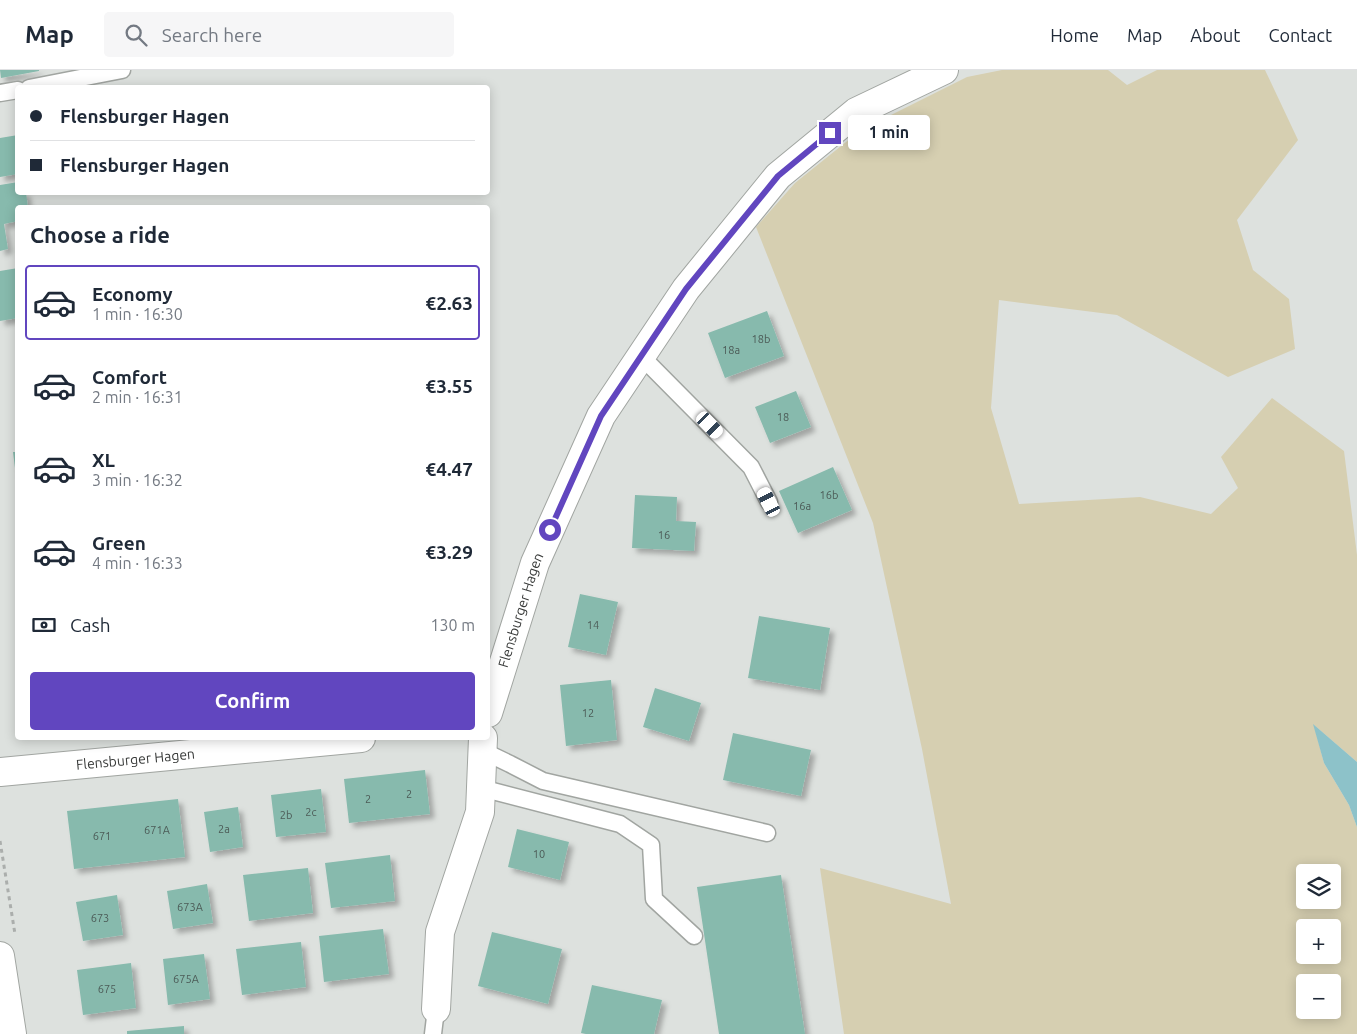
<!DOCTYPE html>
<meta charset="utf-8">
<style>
:root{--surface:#fff;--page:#f6f6f7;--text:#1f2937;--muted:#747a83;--line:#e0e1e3;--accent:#6146bf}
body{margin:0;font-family:Ubuntu,sans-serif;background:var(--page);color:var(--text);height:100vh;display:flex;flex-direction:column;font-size:19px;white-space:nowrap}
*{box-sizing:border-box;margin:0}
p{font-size:16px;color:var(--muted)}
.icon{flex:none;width:28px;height:28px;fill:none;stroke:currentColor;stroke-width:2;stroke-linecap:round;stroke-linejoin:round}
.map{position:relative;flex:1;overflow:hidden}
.side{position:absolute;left:15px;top:135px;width:475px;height:535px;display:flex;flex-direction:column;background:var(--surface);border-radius:5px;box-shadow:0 2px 12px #0003}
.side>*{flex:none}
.guide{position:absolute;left:15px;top:15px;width:475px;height:110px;border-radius:5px;box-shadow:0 2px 12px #0003;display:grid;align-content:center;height:110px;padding:0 15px;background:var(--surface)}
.buttons{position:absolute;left:1296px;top:794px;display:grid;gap:10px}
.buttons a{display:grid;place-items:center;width:45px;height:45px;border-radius:5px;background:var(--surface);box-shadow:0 2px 12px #0003;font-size:25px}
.end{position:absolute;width:22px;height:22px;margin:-11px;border:6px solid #6146bf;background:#fff;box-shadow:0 0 0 2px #fff}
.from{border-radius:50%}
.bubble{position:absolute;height:35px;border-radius:5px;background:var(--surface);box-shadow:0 2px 12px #0003;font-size:16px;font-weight:700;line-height:35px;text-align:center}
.car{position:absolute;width:15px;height:30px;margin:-15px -8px;border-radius:6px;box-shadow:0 0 4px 1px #0007;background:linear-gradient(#fff 24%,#345 0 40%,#fff 0 76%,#345 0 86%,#fff 0)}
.guide b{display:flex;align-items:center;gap:18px;height:48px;font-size:19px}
.guide b+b{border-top:1px solid var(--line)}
.guide i{width:12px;height:12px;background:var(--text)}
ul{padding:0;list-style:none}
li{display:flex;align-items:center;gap:15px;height:75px;margin:0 10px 8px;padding:0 5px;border:2px solid transparent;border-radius:5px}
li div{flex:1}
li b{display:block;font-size:19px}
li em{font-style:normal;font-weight:700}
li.active{border-color:var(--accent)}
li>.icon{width:45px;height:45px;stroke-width:1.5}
h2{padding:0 15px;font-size:22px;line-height:60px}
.pay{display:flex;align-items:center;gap:12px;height:55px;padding:0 15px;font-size:19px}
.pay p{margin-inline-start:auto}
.cta{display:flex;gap:10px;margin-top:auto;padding:10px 15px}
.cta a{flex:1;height:58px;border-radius:5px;background:var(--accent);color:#fff;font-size:20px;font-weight:700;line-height:58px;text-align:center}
header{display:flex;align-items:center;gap:30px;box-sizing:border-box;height:70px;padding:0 25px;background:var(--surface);border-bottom:1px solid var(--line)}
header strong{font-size:24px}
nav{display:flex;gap:28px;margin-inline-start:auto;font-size:18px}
.search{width:350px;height:45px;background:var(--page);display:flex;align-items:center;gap:12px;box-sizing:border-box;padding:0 18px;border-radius:5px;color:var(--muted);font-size:19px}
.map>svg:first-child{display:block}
.green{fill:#d6cfb1;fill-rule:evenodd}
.water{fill:#8dc2c9}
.building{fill:#87baad;filter:url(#shadow)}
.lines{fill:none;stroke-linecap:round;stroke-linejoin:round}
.lane-casing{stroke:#a1a5a1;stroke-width:19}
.street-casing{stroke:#a1a5a1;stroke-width:30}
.secondary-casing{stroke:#a1a5a1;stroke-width:30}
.path{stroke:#abaeac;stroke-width:3;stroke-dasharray:4 4;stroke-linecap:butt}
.lane{stroke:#fff;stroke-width:16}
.street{stroke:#fff;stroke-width:28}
.secondary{stroke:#fff;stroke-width:28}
.route{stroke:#6146bf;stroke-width:6}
.labels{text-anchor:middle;stroke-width:4;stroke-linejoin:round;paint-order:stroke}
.number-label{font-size:11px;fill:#4c5b57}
.street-label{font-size:14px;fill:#393b3a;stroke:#eaeeeb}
</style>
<header>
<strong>Map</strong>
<div class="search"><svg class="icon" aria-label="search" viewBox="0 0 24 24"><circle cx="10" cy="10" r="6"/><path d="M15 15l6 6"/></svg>Search here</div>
<nav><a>Home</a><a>Map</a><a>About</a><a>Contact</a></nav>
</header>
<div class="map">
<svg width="1357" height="964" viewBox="0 0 1357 964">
<defs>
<filter id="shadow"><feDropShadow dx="4.5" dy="4.5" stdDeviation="2.5" flood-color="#0004"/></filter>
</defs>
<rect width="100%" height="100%" fill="#dde1de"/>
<!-- green -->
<path class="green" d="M1002,0H1108L1127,15L1157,0H1265L1298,70L1237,150L1253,200L1289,229L1295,279L1228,307L1117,245L999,230L991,338L1019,434L1140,427L1211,444L1238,418L1221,387L1272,328L1344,381L1357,485V692L1314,655L1324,693L1349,735L1357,757V964H844L820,798L951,834L922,679L873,453L756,157L795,113L861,60L967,7ZM1305,802H1332V830H1305ZM1305,858H1332V885H1305ZM1305,912H1332V940H1305Z"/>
<!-- water -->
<path class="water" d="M1313,654L1357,692V757L1349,735L1324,693Z"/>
<!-- building -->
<path class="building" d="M0,0H39V1L1,8Z
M18,65V104L0,107V68Z
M18,112V122H26L28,138H18V151L4,154L8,179L0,181V115Z
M18,198V248L0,251V201Z
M767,241L784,286L725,308L708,263Z
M796,321L811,357L770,373L755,337Z
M13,382H18V406H16Z
M833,397L852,440L798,463L779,421Z
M635,425L677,427L676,451L696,452L694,481L632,478Z
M580,524L618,532L606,585L568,577Z
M759,546L830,558L820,620L748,608Z
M611,610L617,670L566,676L560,615Z
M655,618L701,633L689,671L643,657Z
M733,663L811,680L801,726L723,710Z
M425,700L430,744L349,753L344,709Z
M321,719L326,762L276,767L271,725Z
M178,729L185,787L74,799L67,741Z
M238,737L243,777L210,782L204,742Z
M517,759L569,772L560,810L508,797Z
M390,785L395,831L331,838L325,793Z
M308,798L313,843L249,851L243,805Z
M781,805L805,964H719L697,817Z
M207,814L213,853L173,859L167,821Z
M117,825L123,865L83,871L76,832Z
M383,859L389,904L324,912L319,866Z
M492,862L562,879L548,934L478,916Z
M301,872L306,917L242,925L236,879Z
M204,884L210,929L168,935L163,889Z
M131,893L136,938L83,945L77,900Z
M592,915L662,930L654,964H586L581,963Z
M184,956V964H127V961Z"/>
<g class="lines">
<!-- lane casing -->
<g class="lane-casing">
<path id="lane" d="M29,18L122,0
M0,23L18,20
M641,286L751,397L769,432
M483,681L510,694L543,711L767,763
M481,718L620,754L651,775L654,829L694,866
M433,964L436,939"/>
</g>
<!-- street casing -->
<g class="street-casing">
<g id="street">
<path id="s1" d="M488,643L535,493L601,346L686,219L778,106L856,42L944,0"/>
<path id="s2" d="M0,702L361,668"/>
<path d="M436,939L440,862L480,742L483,668"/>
</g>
</g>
<!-- secondary casing -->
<g class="secondary-casing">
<path id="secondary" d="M0,886L12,964"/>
</g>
<!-- path -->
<path class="path" d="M0,771L15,864"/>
<!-- lane -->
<use href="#lane" class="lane"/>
<!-- street -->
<use href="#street" class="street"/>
<!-- secondary -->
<use href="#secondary" class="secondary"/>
</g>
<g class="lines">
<!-- route -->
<path class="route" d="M550,460L601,346L686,219L778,106L830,63"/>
</g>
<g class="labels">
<!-- number labels -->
<g class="number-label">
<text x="761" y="273">18b</text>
<text x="731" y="284">18a</text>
<text x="783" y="351">18</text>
<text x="829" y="429">16b</text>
<text x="802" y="440">16a</text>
<text x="664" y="469">16</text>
<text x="593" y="559">14</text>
<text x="588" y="647">12</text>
<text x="409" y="728">2</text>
<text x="368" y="733">2</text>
<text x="311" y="746">2c</text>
<text x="286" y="749">2b</text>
<text x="224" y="763">2a</text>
<text x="157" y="764">671A</text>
<text x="102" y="770">671</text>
<text x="539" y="788">10</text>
<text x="190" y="841">673A</text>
<text x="100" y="852">673</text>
<text x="186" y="913">675A</text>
<text x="107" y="923">675</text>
</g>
<!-- street labels -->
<g class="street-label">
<text dy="5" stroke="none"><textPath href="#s1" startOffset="108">Flensburger Hagen</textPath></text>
<text dy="5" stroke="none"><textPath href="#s2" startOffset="136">Flensburger Hagen</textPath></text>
</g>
</g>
</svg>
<div class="buttons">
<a><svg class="icon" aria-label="layers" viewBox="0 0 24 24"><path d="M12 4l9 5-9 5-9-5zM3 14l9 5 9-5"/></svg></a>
<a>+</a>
<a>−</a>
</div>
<i class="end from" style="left:550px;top:460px"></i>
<i class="end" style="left:830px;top:63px"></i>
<div class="bubble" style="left:848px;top:45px;width:82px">1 min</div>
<i class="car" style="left:710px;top:355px;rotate:136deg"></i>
<i class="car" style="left:769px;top:432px;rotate:333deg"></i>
<div class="guide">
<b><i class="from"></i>Flensburger Hagen</b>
<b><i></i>Flensburger Hagen</b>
</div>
<section class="side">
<h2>Choose a ride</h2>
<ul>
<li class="active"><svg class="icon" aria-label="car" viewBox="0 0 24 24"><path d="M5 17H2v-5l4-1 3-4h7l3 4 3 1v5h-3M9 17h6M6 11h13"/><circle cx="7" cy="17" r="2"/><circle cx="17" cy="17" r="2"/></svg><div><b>Economy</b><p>1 min · 16:30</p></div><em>€2.63</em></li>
<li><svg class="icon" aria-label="car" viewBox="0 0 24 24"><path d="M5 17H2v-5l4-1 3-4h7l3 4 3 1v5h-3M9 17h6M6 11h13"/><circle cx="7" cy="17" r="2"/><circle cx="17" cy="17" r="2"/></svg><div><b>Comfort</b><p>2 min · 16:31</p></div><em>€3.55</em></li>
<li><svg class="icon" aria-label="car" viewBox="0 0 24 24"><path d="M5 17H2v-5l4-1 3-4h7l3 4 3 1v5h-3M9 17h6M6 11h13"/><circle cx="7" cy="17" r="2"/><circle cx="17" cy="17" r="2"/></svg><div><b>XL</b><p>3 min · 16:32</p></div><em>€4.47</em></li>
<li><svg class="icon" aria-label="car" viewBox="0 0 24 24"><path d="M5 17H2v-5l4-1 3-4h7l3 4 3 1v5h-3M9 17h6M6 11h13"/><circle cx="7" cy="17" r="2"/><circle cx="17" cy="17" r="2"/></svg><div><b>Green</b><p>4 min · 16:33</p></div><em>€3.29</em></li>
</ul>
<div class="pay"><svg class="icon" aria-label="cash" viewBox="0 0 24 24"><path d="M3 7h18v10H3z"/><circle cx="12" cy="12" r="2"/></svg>Cash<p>130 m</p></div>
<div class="cta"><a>Confirm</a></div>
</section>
</div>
